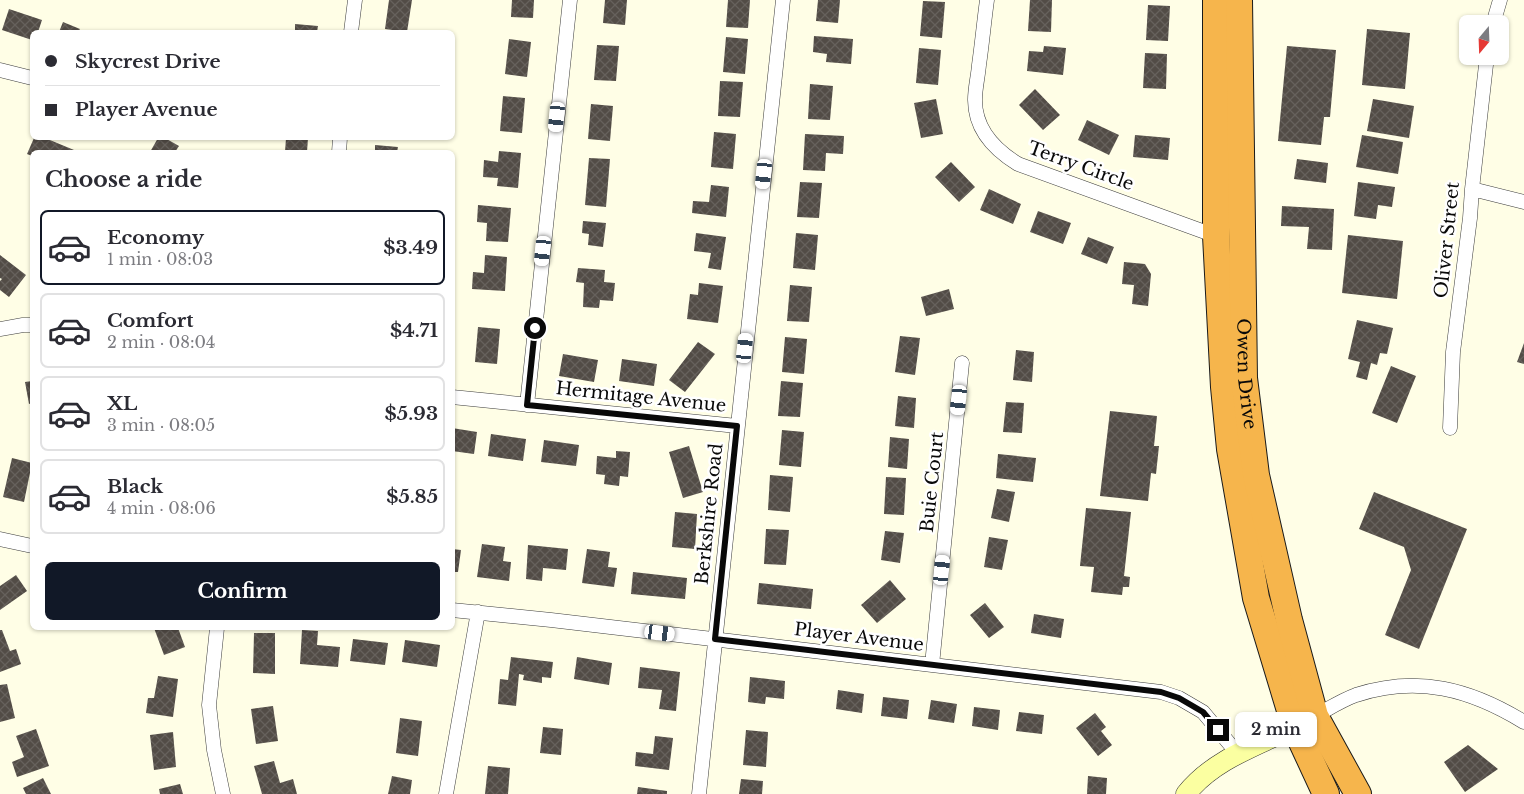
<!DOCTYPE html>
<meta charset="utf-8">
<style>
:root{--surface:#fff;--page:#f7f7f7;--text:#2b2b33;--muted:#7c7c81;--line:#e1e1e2;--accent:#111827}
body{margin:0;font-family:"Libre Baskerville",serif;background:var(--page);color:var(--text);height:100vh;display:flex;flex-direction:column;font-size:19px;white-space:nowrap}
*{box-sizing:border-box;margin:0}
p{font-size:16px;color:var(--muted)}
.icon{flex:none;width:28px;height:28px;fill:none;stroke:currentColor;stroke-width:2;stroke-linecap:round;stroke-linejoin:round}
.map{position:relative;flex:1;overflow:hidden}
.details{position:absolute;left:30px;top:150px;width:425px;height:480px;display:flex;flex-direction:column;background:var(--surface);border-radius:8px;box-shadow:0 1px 4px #0004}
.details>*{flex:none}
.hud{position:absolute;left:30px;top:30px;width:425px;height:110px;border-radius:8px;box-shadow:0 1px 4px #0004;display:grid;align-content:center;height:110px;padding:0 15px;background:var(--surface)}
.needle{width:32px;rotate:199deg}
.fabs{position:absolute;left:1459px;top:15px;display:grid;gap:10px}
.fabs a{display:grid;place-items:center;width:50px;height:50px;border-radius:8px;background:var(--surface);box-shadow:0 1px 4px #0004;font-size:25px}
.end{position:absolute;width:22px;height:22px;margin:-11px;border:6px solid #090909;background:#fff;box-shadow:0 0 0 2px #fff}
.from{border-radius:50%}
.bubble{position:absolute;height:35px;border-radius:8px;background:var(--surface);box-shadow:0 1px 4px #0004;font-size:16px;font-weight:700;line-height:35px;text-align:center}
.car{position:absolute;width:15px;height:30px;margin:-15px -8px;border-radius:6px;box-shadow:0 0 4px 1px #0007;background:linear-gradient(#fff 24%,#345 0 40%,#fff 0 76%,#345 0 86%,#fff 0)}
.hud b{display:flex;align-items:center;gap:18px;height:48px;font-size:19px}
.hud b+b{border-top:1px solid var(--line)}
.hud i{width:12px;height:12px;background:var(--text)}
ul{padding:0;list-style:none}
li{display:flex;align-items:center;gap:15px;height:75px;margin:0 10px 8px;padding:0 5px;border:2px solid var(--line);border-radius:8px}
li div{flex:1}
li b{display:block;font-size:19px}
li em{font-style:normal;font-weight:700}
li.selected{border-color:var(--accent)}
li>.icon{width:45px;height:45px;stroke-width:1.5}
h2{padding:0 15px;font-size:22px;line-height:60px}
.primary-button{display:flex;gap:10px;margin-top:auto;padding:10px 15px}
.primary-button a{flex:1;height:58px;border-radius:8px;background:var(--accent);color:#fff;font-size:20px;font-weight:700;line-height:58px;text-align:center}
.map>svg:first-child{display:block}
.building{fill:url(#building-cross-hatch)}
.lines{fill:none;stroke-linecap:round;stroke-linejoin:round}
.street-casing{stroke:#3c3c3c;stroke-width:15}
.secondary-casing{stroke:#2b2b2b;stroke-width:21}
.highway-casing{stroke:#1a1a1a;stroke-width:28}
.street{stroke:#fff;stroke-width:14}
.secondary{stroke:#fbffa1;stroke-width:20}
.highway{stroke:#f6b54c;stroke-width:26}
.route{stroke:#090909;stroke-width:6}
.labels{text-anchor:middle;stroke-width:5;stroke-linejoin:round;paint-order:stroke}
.street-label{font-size:18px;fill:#090909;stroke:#fff}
</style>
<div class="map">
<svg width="1524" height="794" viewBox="0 0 1524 794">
<defs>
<pattern id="building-cross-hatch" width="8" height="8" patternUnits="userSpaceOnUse" patternTransform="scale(1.25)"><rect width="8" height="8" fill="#524c46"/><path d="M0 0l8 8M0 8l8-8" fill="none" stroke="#66615c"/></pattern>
</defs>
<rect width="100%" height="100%" fill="#fffee6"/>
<!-- building -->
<path class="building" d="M389,0H412L407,32L385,29Z
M512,0H534L533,18L511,17Z
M605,0H627L625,25L603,23Z
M728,0H750L748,28L726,27Z
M818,0H840L838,23L816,21Z
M1030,0H1052L1051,32L1028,31Z
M923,1L945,2L942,38L920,36Z
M1148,5L1170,6L1168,41L1146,40Z
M9,9L42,20L38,32H32V40L2,30Z
M63,22L80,29L78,32H59Z
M295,24L318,26L317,32H295Z
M1367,29L1410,33L1405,89L1362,85Z
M814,36L853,39L851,64L826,62L827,54L813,52Z
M726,37L748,39L745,74L723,72Z
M509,39L531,42L527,77L505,74Z
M597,45L619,46L616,81L594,80Z
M1044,46L1066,48L1063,75L1027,71L1029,51L1043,52Z
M1287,46L1336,50L1330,117H1324L1321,145L1278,141Z
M919,48L941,50L938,85L916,83Z
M1145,53L1167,54L1166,89L1143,88Z
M720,81L743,82L740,117L718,116Z
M810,84L833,86L830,120L808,119Z
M1035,89L1060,115L1043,130L1019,105Z
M503,96L525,98L522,133L500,131Z
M936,99L943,134L921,138L914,103Z
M1373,99L1414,106L1409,138L1367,131Z
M591,104L613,106L610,141L588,139Z
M1087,120L1119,135L1109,155L1078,140Z
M714,132L736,134L733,169L711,167Z
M805,134L844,136L843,154L826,153L825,171L803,170Z
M1135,135L1170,138L1168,160L1133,157Z
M1362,135L1403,142L1398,174L1356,167Z
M34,138H45L74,150L73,152H32V156L27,154Z
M158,138H165L179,146L175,152H150Z
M286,138H308L307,152H285Z
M375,145L398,147L397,152H375Z
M499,151L521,153L518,188L497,186L498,178L483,177L484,160L498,162Z
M589,158L610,159L606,207L585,205Z
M1297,159L1328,163L1326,183L1294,179Z
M951,162L975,187L959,202L935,177Z
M800,182L822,183L819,218L797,217Z
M1358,182L1395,187L1392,207L1378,205L1376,219L1354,216Z
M711,185L729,187L726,217L692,213L693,201L709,202Z
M989,189L1021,204L1013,224L980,210Z
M478,205L511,208L508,242L486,241L487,223L477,222Z
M1282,206L1334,209L1332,250L1307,249L1309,227L1281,226Z
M1038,211L1071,223L1063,244L1030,232Z
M583,221L606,223L603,247L588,245L589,234L582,233Z
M696,233L726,237L721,270L708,268L711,253L694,251Z
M796,233L818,235L815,270L793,268Z
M1348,235L1403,241L1397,299L1342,293Z
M1088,237L1114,247L1107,264L1081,254Z
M0,255L26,275L9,297L0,290V281L2,279L0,278Z
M485,255L507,257L505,291L472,289L473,272L484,273Z
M1124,262L1145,264L1151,274L1148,306L1132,304L1134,285L1122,284Z
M578,268L605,270L604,282L615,283L613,301L600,300L599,308L583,307L584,283L576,282Z
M699,283L723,286L718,323L687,319L690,294L698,295Z
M790,285L812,287L809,322L787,321Z
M949,289L954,309L926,316L921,297Z
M1357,320L1393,328L1387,354L1380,353L1377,365L1371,363L1367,380L1356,377L1360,362L1348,359Z
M478,327L500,329L497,364L475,362Z
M900,336L920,338L915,375L895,372Z
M785,337L807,339L804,374L782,372Z
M698,342L715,354L685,392L669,380Z
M1524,343V364L1517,362Z
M1016,350L1034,352L1032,382L1013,380Z
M563,354L598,360L594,382L559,376Z
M622,359L657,364L654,386L619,381Z
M1391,366L1416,376L1397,423L1372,413Z
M32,381V403L29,404L25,382Z
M781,381L803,383L800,417L778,416Z
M898,396L916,398L914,428L895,426Z
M1006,402L1024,403L1022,433L1003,432Z
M1110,411L1157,416L1154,446H1159L1156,474L1151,473L1148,501L1100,496Z
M452,428L477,432L474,454L452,451Z
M782,430L804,432L801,467L779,465Z
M491,434L526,439L523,461L488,456Z
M890,437L909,439L907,469L888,467Z
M544,440L579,445L576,466L541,462Z
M689,446L703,492L683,498L669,452Z
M616,451L630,452L628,477L620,476L619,486L604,484L605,475L596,474L597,456L616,458Z
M998,454L1036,458L1033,482L996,478Z
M12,458L32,463L24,502L3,497Z
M770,475L793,477L790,512L768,510Z
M886,477L906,478L904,515L884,514Z
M997,489L1015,492L1009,522L991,518Z
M1374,492L1467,529L1419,649L1385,635L1411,570L1404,547L1359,529Z
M1086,508L1131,512L1124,576L1130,577L1129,587H1123L1122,595L1091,592L1094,567L1080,566Z
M675,512L697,514L695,549L672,547Z
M766,529L789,530L786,565L764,564Z
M885,531L904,533L900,563L881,560Z
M989,537L1008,540L1002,570L984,567Z
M482,544L505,547L503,561L511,562L509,581L477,577Z
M528,545L568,549L566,570L543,568L542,581L526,579Z
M452,549L461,550L458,572H452Z
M587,549L610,552L608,567L617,568L614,587L582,583Z
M633,572L687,578L685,599L631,594Z
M16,575L27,591L0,610V586Z
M890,580L906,599L877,623L861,605Z
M759,583L813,589L811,609L757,604Z
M985,603L1004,627L989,638L970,615Z
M1034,614L1064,619L1061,638L1031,633Z
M154,628H178L185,647L164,655Z
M0,630H2L10,651L16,649L21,664L0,672Z
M302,630L318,631L317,645L340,647L338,667L300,664Z
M254,633H275V674L253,673Z
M353,639L388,643L385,665L350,661Z
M405,640L440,645L437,667L402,662Z
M511,657L553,662L551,678L542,677V683L523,680L524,675L519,674L516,706L498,704L500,679L508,680Z
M577,657L612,663L609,685L574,679Z
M640,667L680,672L676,711L659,709L662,690L638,688Z
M158,676L178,679L173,717L146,713L148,698H154Z
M750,677L785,681L784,699L766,697L765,704L748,702Z
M7,684L15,718L0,722V685Z
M838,690L864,694L862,713L836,709Z
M883,697L909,700L907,719L881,716Z
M931,700L957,704L954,723L928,719Z
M273,706L278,741L256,744L251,709Z
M974,707L1000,710L998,730L972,726Z
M1019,712L1044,715L1042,734L1016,731Z
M1095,713L1106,727L1101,731L1112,745L1098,756L1076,728Z
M400,718L422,721L418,756L396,753Z
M543,727L563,729L561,755L540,753Z
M36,729L49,766L17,777L12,762L24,757L16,736Z
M746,730L768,732L766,767L743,765Z
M173,732L176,767L154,770L150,735Z
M655,736L673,738L669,770L635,766L636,752L653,754Z
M1468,745L1498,769L1465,792L1444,762Z
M274,761L280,783L293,779L297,794H262L254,766Z
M488,766L510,768L508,794H485Z
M392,776L412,780L410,794H388Z
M1088,776L1107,778L1106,794H1087Z
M43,778L51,794H26L23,788Z
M741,779L763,781L762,794H739Z
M180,784L183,794H160L159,789Z
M638,787L667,791V794H637Z"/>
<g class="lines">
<!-- street casing -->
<g class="street-casing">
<path id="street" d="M987,0C984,22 982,44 979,65C978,77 975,88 975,100C975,129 995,150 1018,164L1216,236
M1493,24L1500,0
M351,32L355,0
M0,70L32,78
M339,152L340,138
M1472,189L1524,202
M0,329L23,325H32
M452,397L737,426
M527,405L570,0
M1450,428L1453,352L1470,218L1472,189L1487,56
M0,539L32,546
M452,610L551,620L1161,692L1179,698L1203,712L1238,754
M217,628L209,705L214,750L223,794
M932,665L962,363
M1315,716C1328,709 1342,700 1356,695C1418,675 1470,689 1524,722
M446,794L478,612
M699,794L783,0"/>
</g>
<!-- secondary casing -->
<g class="secondary-casing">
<path id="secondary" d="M1186,794C1216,756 1266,743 1307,721"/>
</g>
<!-- highway casing -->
<g class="highway-casing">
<g id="highway">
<path d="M1216,0V236L1224,387L1230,449L1256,598L1295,727L1326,794"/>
<path id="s1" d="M1239,0L1244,378L1256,475L1289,620L1315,716L1358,794"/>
</g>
</g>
<!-- street -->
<use href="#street" class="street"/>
<!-- secondary -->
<use href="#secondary" class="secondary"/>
<!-- highway -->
<use href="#highway" class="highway"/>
</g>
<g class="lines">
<!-- route -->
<path class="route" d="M535,328L527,405L737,426L715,639L1161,692L1179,698L1203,712L1218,730"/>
</g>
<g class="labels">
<!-- street labels -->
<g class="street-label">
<text transform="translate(1081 166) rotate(20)" y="6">Terry Circle</text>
<text transform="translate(1447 240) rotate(-84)" y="6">Oliver Street</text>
<text dy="6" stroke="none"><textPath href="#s1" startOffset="374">Owen Drive</textPath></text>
<text transform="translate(641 397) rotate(6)" y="6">Hermitage Avenue</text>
<text transform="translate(932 482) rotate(-84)" y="6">Buie Court</text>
<text transform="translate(709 514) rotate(-84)" y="6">Berkshire Road</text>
<text transform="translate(859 637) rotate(7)" y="6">Player Avenue</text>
</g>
</g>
</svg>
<div class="fabs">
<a><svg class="needle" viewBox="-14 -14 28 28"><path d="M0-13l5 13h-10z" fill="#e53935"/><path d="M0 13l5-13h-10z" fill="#7c7c81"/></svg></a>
</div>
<i class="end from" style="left:535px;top:328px"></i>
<i class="end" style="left:1218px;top:730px"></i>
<div class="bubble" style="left:1235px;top:712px;width:82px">2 min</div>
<i class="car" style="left:557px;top:117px;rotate:186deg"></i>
<i class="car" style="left:764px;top:174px;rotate:186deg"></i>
<i class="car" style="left:543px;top:251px;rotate:186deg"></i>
<i class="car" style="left:745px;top:348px;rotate:6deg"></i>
<i class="car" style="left:959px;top:400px;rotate:186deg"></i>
<i class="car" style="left:942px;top:570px;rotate:6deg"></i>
<i class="car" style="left:660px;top:633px;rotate:97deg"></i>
<div class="hud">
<b><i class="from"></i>Skycrest Drive</b>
<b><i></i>Player Avenue</b>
</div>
<section class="details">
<h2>Choose a ride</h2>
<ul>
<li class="selected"><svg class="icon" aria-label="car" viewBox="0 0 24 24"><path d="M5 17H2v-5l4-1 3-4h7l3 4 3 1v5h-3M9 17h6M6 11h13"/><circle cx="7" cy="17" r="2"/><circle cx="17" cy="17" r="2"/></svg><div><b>Economy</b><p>1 min · 08:03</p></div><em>$3.49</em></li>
<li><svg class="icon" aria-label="car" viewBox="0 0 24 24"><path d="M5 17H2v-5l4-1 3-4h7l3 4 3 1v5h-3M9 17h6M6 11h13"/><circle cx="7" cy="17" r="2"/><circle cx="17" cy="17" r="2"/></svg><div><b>Comfort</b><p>2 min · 08:04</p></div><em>$4.71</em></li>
<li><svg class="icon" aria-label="car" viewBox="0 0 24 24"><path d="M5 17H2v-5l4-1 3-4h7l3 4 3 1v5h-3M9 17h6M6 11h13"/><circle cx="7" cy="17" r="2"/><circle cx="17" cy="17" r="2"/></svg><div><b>XL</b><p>3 min · 08:05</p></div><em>$5.93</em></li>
<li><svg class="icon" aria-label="car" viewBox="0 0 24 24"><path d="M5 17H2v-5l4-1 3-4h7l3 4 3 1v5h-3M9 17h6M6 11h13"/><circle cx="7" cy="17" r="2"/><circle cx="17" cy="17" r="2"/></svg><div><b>Black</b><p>4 min · 08:06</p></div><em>$5.85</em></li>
</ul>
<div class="primary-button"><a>Confirm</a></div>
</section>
</div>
